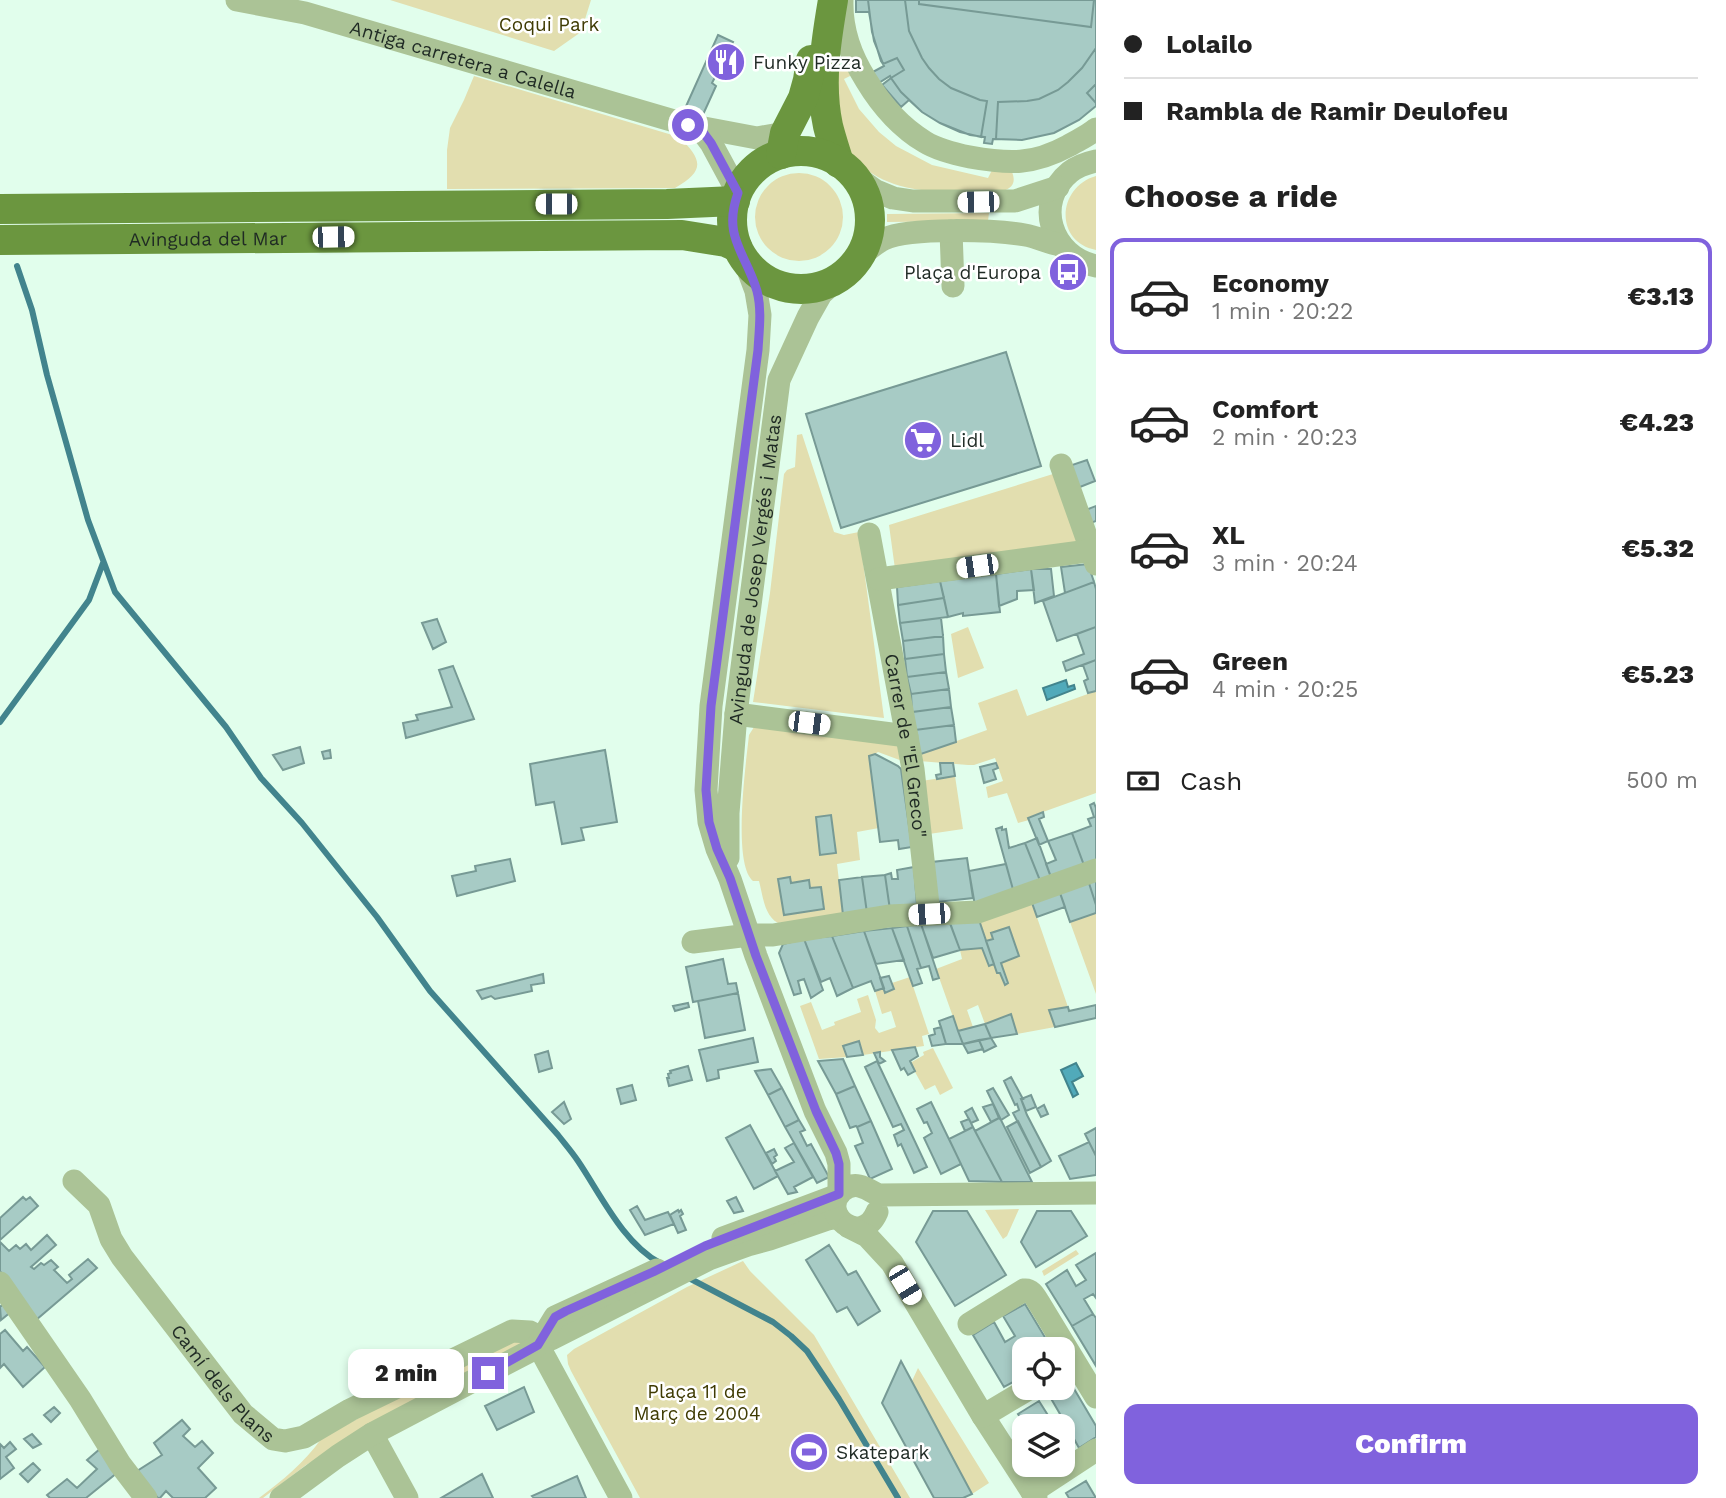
<!DOCTYPE html>
<meta charset="utf-8">
<style>
:root{--surface:#fff;--page:#f2f2f2;--text:#222;--muted:#767676;--line:#e0e0e0;--accent:#8062dd}
body{margin:0;font-family:"Work Sans",sans-serif;background:var(--page);color:var(--text);height:100vh;display:flex;flex-direction:column;font-size:26px;white-space:nowrap}
*{box-sizing:border-box;margin:0}
p{font-size:23px;color:var(--muted)}
.icon{flex:none;width:38px;height:38px;fill:none;stroke:currentColor;stroke-width:2;stroke-linecap:round;stroke-linejoin:round}
.map{position:relative;flex:1;overflow:hidden}
.details{display:flex;flex-direction:column;background:var(--surface);width:630px}
.details>*{flex:none}
.banner{display:grid;align-content:center;height:154px;padding:0 28px;background:var(--surface)}
.controls{position:absolute;left:1012px;top:1337px;display:grid;gap:14px}
.controls a{display:grid;place-items:center;width:63px;height:63px;border-radius:14px;background:var(--surface);box-shadow:0 4px 10px #0003;font-size:35px}
.end{position:absolute;width:32px;height:32px;margin:-16px;border:9px solid #8062dd;background:#fff;box-shadow:0 0 0 4px #fff}
.from{border-radius:50%}
.bubble{position:absolute;height:49px;border-radius:14px;background:var(--surface);box-shadow:0 4px 10px #0003;font-size:23px;font-weight:800;line-height:49px;text-align:center}
.car{position:absolute;width:21px;height:42px;margin:-21px -10px;border-radius:9px;box-shadow:0 0 5px 2px #0007;background:linear-gradient(#fff 24%,#345 0 40%,#fff 0 76%,#345 0 86%,#fff 0)}
.banner b{display:flex;align-items:center;gap:24px;height:66px;font-size:26px}
.banner b+b{border-top:2px solid var(--line)}
.banner i{width:18px;height:18px;background:var(--text)}
ul{padding:0;list-style:none}
li{display:flex;align-items:center;gap:21px;height:116px;margin:0 14px 10px;padding:0 14px;border:4px solid transparent;border-radius:14px}
li div{flex:1}
li b{display:block;font-size:26px}
li em{font-style:normal;font-weight:800}
li.current{border-color:var(--accent)}
li>.icon{width:63px;height:63px;stroke-width:1.5}
h2{padding:0 28px;font-size:32px;line-height:84px}
.pay{display:flex;align-items:center;gap:18px;height:77px;padding:0 28px;font-size:26px}
.pay p{margin-inline-start:auto}
.action{display:flex;gap:14px;margin-top:auto;padding:14px 28px}
.action a{flex:1;height:80px;border-radius:14px;background:var(--accent);color:#fff;font-size:28px;font-weight:800;line-height:80px;text-align:center}
main{display:flex;flex:1;min-height:0}
.map>svg:first-child{display:block}
.green{fill:#e2deaf;fill-rule:evenodd}
.water{fill:#51aaba;stroke:#42848d;stroke-width:2}
.lines{fill:none;stroke-linecap:round;stroke-linejoin:round}
.stream{stroke:#42848d;stroke-width:6}
.building{fill:#a7cbc5;stroke:#779a95;stroke-width:2}
.minor{stroke:#abc396;stroke-width:23}
.major{stroke:#6b963f;stroke-width:30}
.route{stroke:#8062dd;stroke-width:9}
.labels{text-anchor:middle;stroke-width:5;stroke-linejoin:round;paint-order:stroke}
.park-label{font-size:19px;fill:#3f3b03;stroke:#fff}
.street-label{font-size:19px;fill:#1f2a24;stroke:#fff}
.poi-label{font-size:19px;fill:#1f2a24;stroke:#fff;text-anchor:start}
</style>
<main>
<div class="map">
<svg width="1096" height="1498" viewBox="0 0 1096 1498">
<rect width="100%" height="100%" fill="#e1feec"/>
<!-- green -->
<path class="green" d="M390,0H591L581,32L554,51Z
M848,67L852,75L844,79L859,109L879,132L896,146L932,165L988,178L992,170L1012,172C1016,182 1013,188 1003,191C955,191 901,199 862,166C854,159 843,147 841,136C837,118 838,90 836,71Z
M474,76L679,137C703,160 705,171 675,188L447,189V150L450,128L464,100Z
M755 217a44 44 0 1 1 88 0a44 44 0 1 1-88 0Z
M1096,176V250C1054,242 1057,187 1096,176Z
M989,213L988,221L887,222V214Z
M802,434L834,532L844,535L859,532L884,718L753,702L770,593L784,474L787,470L795,467L797,435Z
M1053,474L1080,543L895,569L889,525Z
M968,627L984,668L958,678L951,634Z
M1017,689L1027,716L1096,691V793L1029,817V820L1018,823L1007,793L988,798L986,787L1003,781L995,758L974,765H968L919,761L918,755L987,730L978,703Z
M754,727L899,743L905,762L878,752L875,754L879,828L857,832L860,860L837,864L843,915L778,923C764,915 763,896 759,881H753C732,864 746,763 749,735ZM790,877L791,883L809,880L810,888L821,887L824,909L784,915L778,879Z
M955,776L963,829L929,834L921,781Z
M1031,900L1068,1007L1049,1010L1055,1027L1017,1034L1011,1015L985,1024L978,1005L967,1010L973,1027L958,1031L936,969L962,959L960,950L982,948L988,965L994,964L997,973H1000L1004,984H1007L1001,963L1009,927L991,933L993,939L986,941L978,917Z
M1096,913V994L1070,922Z
M910,977L929,1034L922,1036L924,1046L863,1055L858,1041L843,1046L847,1057L819,1059L800,1006L811,1002L822,1030L835,1025L834,1022L861,1012L857,999L868,995L876,1020L875,1028L879,1033L896,1027L891,1011L882,1014L875,991L884,988L886,993L894,989L892,983Z
M933,1048L953,1088L940,1095L935,1085L925,1090L910,1063L924,1055L923,1052Z
M1019,1209L1007,1236L1003,1239L985,1210Z
M1076,1250L1079,1254L1044,1276L1042,1271Z
M743,1261L750,1271L814,1335L910,1498H640L571,1371L568,1364L567,1355L574,1349L687,1287Z
M499,1340L526,1342L306,1465L263,1498H259C282,1481 305,1462 321,1439Z
M918,1368L989,1483L972,1494L912,1381Z"/>
<!-- water -->
<path class="water" d="M1066,680L1068,687L1074,685L1075,689L1047,700L1043,688Z
M1076,1063L1083,1076L1072,1082L1078,1094L1073,1097L1061,1070Z"/>
<g class="lines">
<!-- stream -->
<path class="stream" d="M17,266L32,310L47,375L88,520L115,592L226,727L261,778L302,823L377,917L430,991L558,1135C565,1144 572,1152 578,1161C601,1195 623,1243 660,1263
M0,722L89,600L103,563
M685,1276L773,1322L791,1336L807,1351L839,1399L898,1498"/>
</g>
<!-- building -->
<path class="building" d="M856,0H1096V106L1079,120L1054,133L1022,140L993,139L992,144L984,143L985,137L970,135L940,123L922,112L909,100L901,107L882,85L891,78L890,76L877,84L871,73L884,66L874,41L869,12H856Z
M868,0H905L909,31L922,58L929,68L939,79L951,88L980,100L987,101L981,137L960,132L940,123L922,112L901,92L891,78L904,70L897,58L883,64L881,61L872,32Z
M919,0H1094L1091,27L919,4Z
M718,35L733,42L712,83L716,86L701,119L683,113Z
M1096,48V84L1087,93L1096,103V106L1079,120L1054,133L1022,140L996,139L998,102L1027,101L1039,99L1058,90L1068,82L1082,68Z
M1006,352L1041,466L841,528L806,414Z
M1087,460L1095,481L1075,489L1066,467Z
M1096,506V521L1088,524L1083,511Z
M1088,564L1094,582L1065,593L1061,567Z
M1031,569H1051L1054,596L1035,603Z
M1031,569L1034,590L1017,591V599L999,606L996,574Z
M996,574L1000,612L963,616V613L948,617L940,581Z
M940,581L944,598L898,605L897,587Z
M1094,582L1096,589V627L1057,641L1043,601Z
M944,598L948,617L900,623L898,605Z
M941,618L943,636L903,641L900,623Z
M437,619L446,642L433,649L422,623Z
M1096,627V660L1066,671L1063,662L1084,654L1077,634Z
M943,636L944,654L905,659L903,641Z
M944,654L946,672L907,677L905,659Z
M1096,660V691L1088,693L1084,681L1088,679L1083,665Z
M453,666L474,719L406,738L403,723L418,720L416,715L452,707L439,670Z
M946,672L949,689L911,694L907,677Z
M949,689L951,707L912,712L911,694Z
M951,707L954,725L915,730L912,712Z
M954,725L956,742L918,755L915,730Z
M300,747L304,763L283,770L273,755Z
M330,750L331,758L324,759L322,752Z
M605,750L617,822L581,828L584,840L562,844L554,802L536,805L530,764Z
M875,754L898,766L901,769L912,847L899,849L898,840L880,842L869,756Z
M940,763H953L955,776L937,779L936,775L941,774Z
M996,763L998,768L993,770L996,779L984,783L980,767Z
M1094,803L1096,808V864L1085,868L1072,833L1091,826L1088,819L1094,817L1090,805Z
M1043,812L1044,817L1039,819L1048,841L1039,845L1028,818Z
M831,815L836,853L820,855L816,817Z
M1002,827V830L1006,829L1009,848L1025,843L1041,883L1014,893L996,829Z
M1072,833L1085,868L1052,880L1046,864L1056,860L1048,841Z
M1037,838L1052,880L1041,883L1025,843Z
M967,858L973,898L937,902L932,862Z
M510,859L515,881L457,896L452,876L476,871L475,866Z
M1006,864L1014,893L975,906L969,871Z
M914,867L917,905L890,910L885,875L891,873L892,879H898L897,870Z
M885,875L890,910L867,913L862,877Z
M790,877L791,883L809,880L810,888L821,887L824,909L784,915L778,879Z
M862,877L867,913L843,915L839,880Z
M1096,877V905L1088,880Z
M1088,880L1096,905V913L1070,922L1059,890Z
M1059,890L1065,907L1037,917L1031,900Z
M978,917L994,964L989,966L982,948L960,950L949,920Z
M949,921L960,950L933,958L921,924Z
M921,924L939,978L933,980L929,966L921,968L907,926Z
M907,926L921,968L917,969L922,983L913,986L892,928Z
M1009,927L1019,956L1001,963L1008,983L1005,985L1000,973H997L986,941L993,939L991,933Z
M892,928L904,960L876,964L864,931Z
M864,931L884,988L875,991L871,981L853,988L832,936Z
M832,936L853,988L837,996L830,978L821,982L804,939Z
M804,939L823,990L811,998L804,979L798,981L801,993L794,995L779,953L783,944Z
M723,959L728,984L736,983L738,993L693,1002L686,967Z
M543,974L544,983L531,985L532,991L495,999L491,996L482,999L477,991Z
M889,976L894,989L885,993L880,978Z
M738,993L745,1030L705,1038L698,1001Z
M688,1003L689,1007L675,1011L673,1006Z
M1096,1005V1018L1055,1027L1049,1010L1068,1007L1069,1011Z
M1011,1014L1017,1034L991,1038L985,1024Z
M953,1016L958,1031L963,1044H946L939,1021Z
M985,1024L991,1038L963,1044L958,1031Z
M941,1027L946,1044L932,1046L929,1036L935,1034L934,1029Z
M753,1038L758,1062L718,1070L719,1078L707,1081L699,1050Z
M991,1038L996,1046L984,1052L979,1040Z
M979,1040L983,1049L968,1053L963,1044Z
M859,1041L863,1055L847,1057L843,1046Z
M915,1047L918,1056L910,1061L915,1071L908,1075L904,1068L901,1070L892,1050Z
M548,1051L552,1068L539,1072L535,1055Z
M880,1052V1057L885,1061L879,1064L874,1053Z
M843,1059L855,1086L836,1094L818,1061Z
M877,1061L927,1167L914,1173L901,1144L898,1146L894,1135L904,1130L901,1124L893,1127L865,1067Z
M688,1066L692,1080L669,1086L667,1078H669L668,1074L671,1073L670,1071Z
M771,1069L782,1088L768,1095L755,1071Z
M1011,1077L1023,1099H1021L1027,1115L1051,1161L1041,1167L1013,1113L1019,1110L1017,1104L1015,1105L1004,1081Z
M632,1085L636,1100L621,1104L617,1089Z
M855,1086L871,1121L857,1127L856,1126L850,1128L836,1094Z
M782,1088L799,1120L785,1127L768,1095Z
M993,1088L1009,1115L1001,1120L987,1091Z
M1031,1095L1036,1107L1026,1111L1021,1099Z
M564,1102L571,1119L564,1124L552,1112Z
M931,1102L961,1164L941,1174L924,1138L932,1133L927,1122L924,1123L917,1109Z
M993,1104L999,1118L991,1122L983,1107Z
M1044,1105L1048,1114L1041,1117L1037,1109Z
M972,1108L978,1120L971,1123L965,1112Z
M999,1118L1001,1120L1032,1182H1002L975,1131Z
M969,1119L973,1127L965,1131L961,1122Z
M799,1120L805,1130L800,1132L807,1146L811,1144L829,1177L817,1183L785,1127Z
M871,1121L892,1169L870,1179L855,1146L863,1143L857,1127Z
M1018,1121L1041,1167L1030,1173L1007,1127Z
M750,1125L778,1176L754,1189L726,1138Z
M973,1127L975,1131L1002,1182L969,1181L949,1139Z
M1096,1128V1156L1085,1134Z
M1089,1142L1096,1156V1175L1070,1179L1059,1156Z
M794,1143L813,1177L794,1187L797,1192L788,1194L775,1171L794,1162L785,1148Z
M774,1149L777,1155L774,1157L776,1161L772,1164L766,1153Z
M23,1197L26,1200L30,1197L38,1206L0,1240V1218Z
M736,1197L743,1211L734,1213L727,1201Z
M637,1206L645,1220L668,1212L674,1224L645,1235L630,1210Z
M678,1210L679,1212L681,1210L683,1214L680,1216L686,1230L678,1233L670,1215Z
M933,1211H967L1006,1275L955,1306L916,1242Z
M1037,1211H1071L1087,1236L1036,1267L1021,1242Z
M47,1235L56,1245L31,1267L34,1269L41,1263L44,1265L51,1260L58,1267L54,1270L67,1283L72,1279L69,1275L88,1259L97,1268L36,1320L0,1271V1242L9,1251L16,1245L20,1249L26,1244L31,1250Z
M829,1245L848,1275L856,1271L880,1311L858,1325L847,1307L837,1312L806,1260Z
M1096,1253V1298L1093,1294L1084,1299L1093,1314L1072,1326L1046,1284L1067,1270L1076,1286L1086,1280L1076,1265Z
M6,1301L12,1311L1,1320L0,1307Z
M1025,1304L1052,1349H1024V1352L1023,1350L1014,1355L1024,1372V1376L1004,1387L973,1335L994,1322L1005,1342L1015,1336L1003,1316Z
M1093,1314L1096,1318V1366L1072,1326Z
M5,1330L23,1351L27,1347L45,1367L23,1387L4,1364L0,1368V1334Z
M901,1361L972,1494L963,1498H934L882,1403Z
M1070,1382L1096,1426V1437L1079,1448L1068,1428L1062,1432V1426H1026L1018,1414L1039,1401L1051,1420L1060,1414L1049,1395Z
M524,1387L534,1412L497,1430L485,1406Z
M54,1407L60,1413L51,1422L44,1415Z
M182,1420L190,1429L183,1436L195,1447L202,1441L213,1453L198,1468L216,1488L205,1498H173L166,1491L160,1498H158L134,1473L162,1455L154,1443Z
M32,1434L41,1444L33,1448L24,1439Z
M1062,1440L1070,1453L1062,1458Z
M10,1442L16,1449L6,1457L14,1468L0,1479V1444L4,1448Z
M101,1448L118,1472L86,1498H50L47,1495L67,1479L77,1488L97,1469L87,1460Z
M33,1463L40,1470L28,1482L20,1474Z
M482,1474L493,1498H441Z
M577,1476L586,1498H534L532,1496Z
M1086,1481L1096,1498H1069L1066,1493Z"/>
<g class="lines">
<!-- minor -->
<g class="minor">
<path id="s1" d="M237,0L305,13L688,125L757,138L785,133"/>
<path d="M842,0C841,30 850,55 866,80C881,105 900,127 925,142C938,150 955,154 970,157C1009,164 1033,165 1068,146C1078,140 1088,136 1096,129"/>
<path d="M691,126L702,131L711,143L738,193"/>
<path d="M1096,161C1087,163 1078,166 1070,172C1033,202 1051,257 1096,266"/>
<path d="M851,173L876,191L893,198L913,201H1015L1058,187"/>
<path d="M951,231L953,286"/>
<path d="M858,258C866,252 875,243 884,239C910,227 995,230 1025,235C1037,237 1049,243 1061,245"/>
<path d="M744,259L756,291L760,315L758,350L711,706L706,790L709,822L717,849L730,879L756,956L815,1111L836,1153L839,1164V1194"/>
<path d="M1061,465L1096,564"/>
<path id="s2" d="M869,534L913,769L929,914"/>
<path d="M879,579L1096,550"/>
<path d="M736,714L907,736"/>
<path id="s3" d="M728,858V813L736,714L779,380L808,317L821,294L840,277"/>
<path d="M693,942L749,935H773L889,916L978,912L1096,870"/>
<path id="s4" d="M74,1181L99,1205L111,1239L122,1257L243,1414L273,1439L285,1441L304,1437L350,1410L512,1331L530,1332L542,1338L551,1339L709,1259L748,1245L770,1239L828,1219L838,1217"/>
<path d="M877,1212C861,1249 818,1213 842,1191C855,1180 866,1188 878,1195L1096,1193"/>
<path d="M849,1227L867,1236L892,1263L983,1416L1036,1498"/>
<path d="M723,1238L838,1195"/>
<path d="M0,1283L80,1399L120,1464L146,1498"/>
<path d="M969,1324L1024,1290C1032,1289 1035,1297 1039,1303L1096,1397"/>
<path d="M538,1345L621,1498"/>
<path d="M983,1416L1030,1388"/>
<path d="M372,1434L407,1498"/>
<path d="M1032,1492L1096,1450"/>
<path d="M281,1498L338,1456L372,1434L532,1350L538,1345L555,1317L657,1270"/>
</g>
<!-- major -->
<g class="major">
<path d="M833,0C826,41 819,84 828,126C831,138 835,150 839,163"/>
<circle cx="801" cy="220" r="69"/>
<path d="M781,154L785,133L803,98L808,80L811,60"/>
<path d="M0,209L667,204L735,201"/>
<path id="s5" d="M0,240L682,235L726,242L737,247"/>
</g>
</g>
<g class="lines">
<!-- route -->
<path class="route" d="M488,1373L538,1345L555,1317L566,1311L653,1272L705,1246L839,1194V1164L836,1153L816,1111L756,956L730,878L717,849L709,822L706,790L711,706L758,350C759,331 762,310 757,291C746,253 722,237 738,193L711,143L702,131L688,125"/>
</g>
<!-- icons -->
<defs>
<g id="restaurant-disc" transform="scale(2.0125)"><circle r="9.5" fill="#8062dd" stroke="#fff"/><path d="M-5-6h1v4h1v-4h1v4h1v-4h1v5L-1.5 .5V6h-2V.5L-5-1ZM5-6V6H3V1.5H1.5Q1.5-4 5-6Z" fill="#fff"/></g>
<g id="bus-disc" transform="scale(2.0125)"><circle r="9.5" fill="#8062dd" stroke="#fff"/><path d="M-5-6H5V4H4V6H2V4H-2V6H-4V4H-5ZM-3.5-4V0h7V-4ZM-3.5 1.2v1.5H-2V1.2ZM2 1.2v1.5H3.5V1.2Z" fill="#fff"/></g>
<g id="supermarket-disc" transform="scale(2.0125)"><circle r="9.5" fill="#8062dd" stroke="#fff"/><path d="M-6-5.5h2.5l.6 2H6L4.5 2H-2.5L-4.4-4H-6ZM-1.5 3.2a1.3 1.3 0 1 0 .1 0ZM3 3.2a1.3 1.3 0 1 0 .1 0Z" fill="#fff"/></g>
<g id="stadium-disc" transform="scale(2.0125)"><circle r="9.5" fill="#8062dd" stroke="#fff"/><path d="M0-5a6.5 5 0 1 0 0 10a6.5 5 0 1 0 0-10ZM-3.5-1.8h7v3.6h-7Z" fill="#fff"/></g>
</defs>
<g fill-rule="evenodd">
<use href="#restaurant-disc" x="726" y="62"/>
<use href="#bus-disc" x="1068" y="272"/>
<use href="#supermarket-disc" x="923" y="440"/>
<use href="#stadium-disc" x="809" y="1452"/>
</g>
<g class="labels">
<!-- park labels -->
<g class="park-label">
<text x="549" y="31">Coqui Park</text>
<text x="697" y="1398">Plaça 11 de<tspan x="697" dy="22">Març de 2004</tspan></text>
</g>
<!-- street labels -->
<g class="street-label">
<text dy="7" stroke="none"><textPath href="#s1" startOffset="234">Antiga carretera a Calella</textPath></text>
<text dy="7" stroke="none"><textPath href="#s5" startOffset="208">Avinguda del Mar</textPath></text>
<text dy="7" stroke="none"><textPath href="#s3" startOffset="290">Avinguda de Josep Vergés i Matas</textPath></text>
<text dy="7" stroke="none"><textPath href="#s2" startOffset="215">Carrer de "El Greco"</textPath></text>
<text dy="7" stroke="none"><textPath href="#s4" startOffset="254">Camí dels Plans</textPath></text>
</g>
<!-- poi labels -->
<g class="poi-label">
<text x="753" y="69">Funky Pizza</text>
<text x="1041" y="279" text-anchor="end">Plaça d'Europa</text>
<text x="950" y="447">Lidl</text>
<text x="836" y="1459">Skatepark</text>
</g>
</g>
</svg>
<div class="controls">
<a><svg class="icon" aria-label="locate" viewBox="0 0 24 24"><circle cx="12" cy="12" r="6"/><path d="M12 2v4M12 18v4M2 12h4M18 12h4"/></svg></a>
<a><svg class="icon" aria-label="layers" viewBox="0 0 24 24"><path d="M12 4l9 5-9 5-9-5zM3 14l9 5 9-5"/></svg></a>
</div>
<i class="end from" style="left:688px;top:125px"></i>
<i class="end" style="left:488px;top:1373px"></i>
<div class="bubble" style="left:348px;top:1349px;width:116px">2 min</div>
<i class="car" style="left:978px;top:202px;rotate:269deg"></i>
<i class="car" style="left:556px;top:204px;rotate:270deg"></i>
<i class="car" style="left:333px;top:237px;rotate:89deg"></i>
<i class="car" style="left:977px;top:566px;rotate:262deg"></i>
<i class="car" style="left:809px;top:723px;rotate:97deg"></i>
<i class="car" style="left:929px;top:914px;rotate:267deg"></i>
<i class="car" style="left:905px;top:1285px;rotate:149deg"></i>
</div>
<section class="details">
<div class="banner">
<b><i class="from"></i>Lolailo</b>
<b><i></i>Rambla de Ramir Deulofeu</b>
</div>
<h2>Choose a ride</h2>
<ul>
<li class="current"><svg class="icon" aria-label="car" viewBox="0 0 24 24"><path d="M5 17H2v-5l4-1 3-4h7l3 4 3 1v5h-3M9 17h6M6 11h13"/><circle cx="7" cy="17" r="2"/><circle cx="17" cy="17" r="2"/></svg><div><b>Economy</b><p>1 min · 20:22</p></div><em>€3.13</em></li>
<li><svg class="icon" aria-label="car" viewBox="0 0 24 24"><path d="M5 17H2v-5l4-1 3-4h7l3 4 3 1v5h-3M9 17h6M6 11h13"/><circle cx="7" cy="17" r="2"/><circle cx="17" cy="17" r="2"/></svg><div><b>Comfort</b><p>2 min · 20:23</p></div><em>€4.23</em></li>
<li><svg class="icon" aria-label="car" viewBox="0 0 24 24"><path d="M5 17H2v-5l4-1 3-4h7l3 4 3 1v5h-3M9 17h6M6 11h13"/><circle cx="7" cy="17" r="2"/><circle cx="17" cy="17" r="2"/></svg><div><b>XL</b><p>3 min · 20:24</p></div><em>€5.32</em></li>
<li><svg class="icon" aria-label="car" viewBox="0 0 24 24"><path d="M5 17H2v-5l4-1 3-4h7l3 4 3 1v5h-3M9 17h6M6 11h13"/><circle cx="7" cy="17" r="2"/><circle cx="17" cy="17" r="2"/></svg><div><b>Green</b><p>4 min · 20:25</p></div><em>€5.23</em></li>
</ul>
<div class="pay"><svg class="icon" aria-label="cash" viewBox="0 0 24 24"><path d="M3 7h18v10H3z"/><circle cx="12" cy="12" r="2"/></svg>Cash<p>500 m</p></div>
<div class="action"><a>Confirm</a></div>
</section>
</main>
